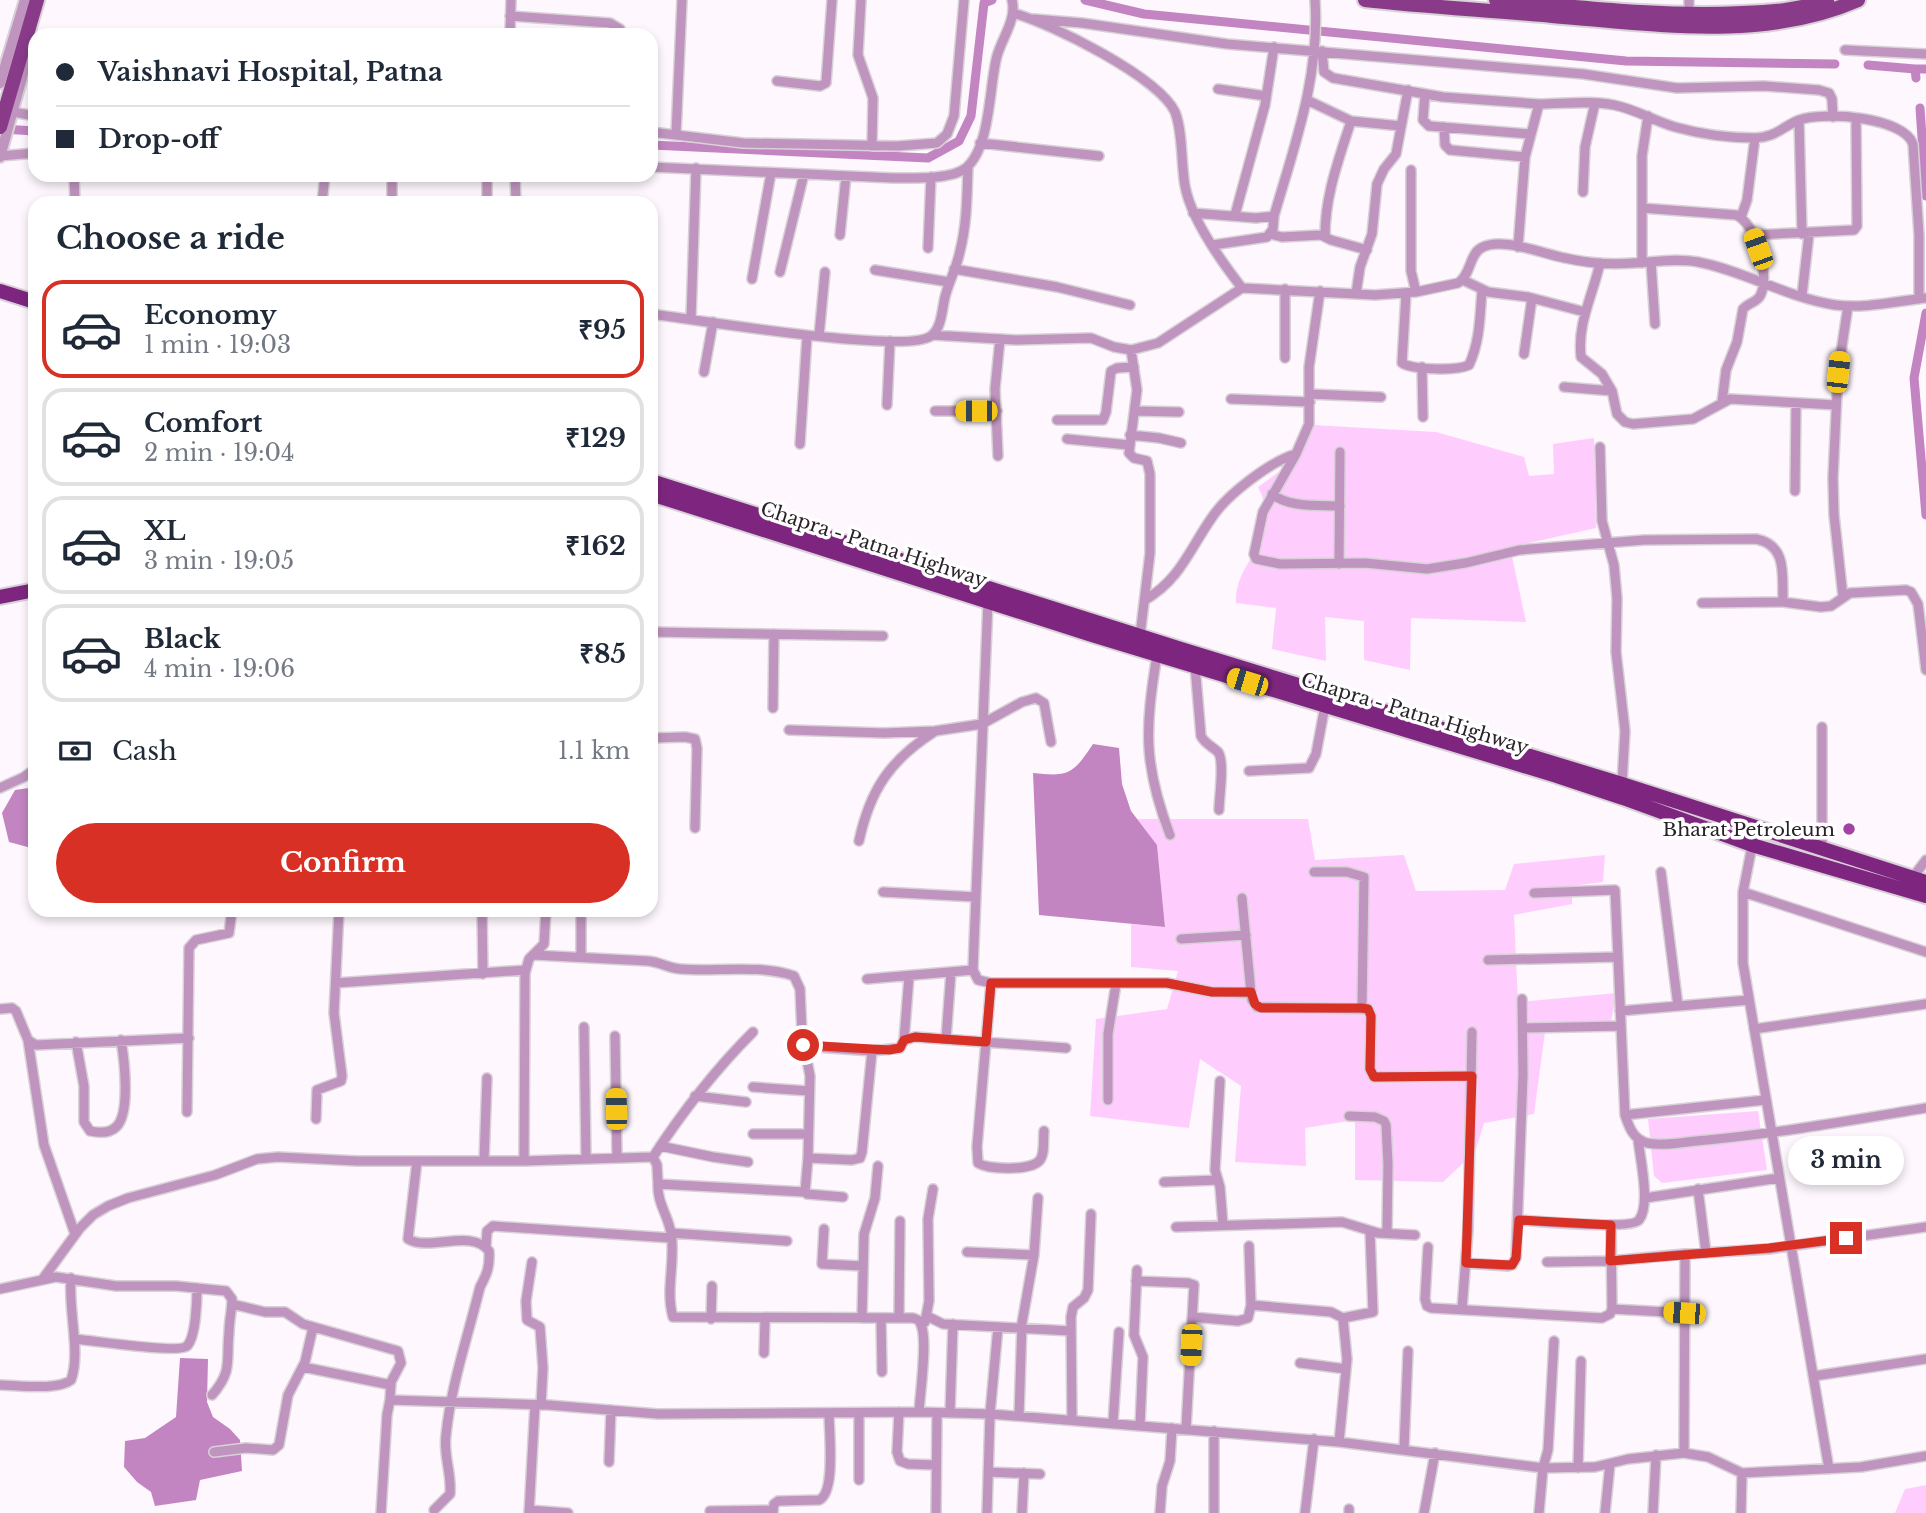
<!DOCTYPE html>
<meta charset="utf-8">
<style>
:root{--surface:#fff;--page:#f2f2f3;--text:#1f2937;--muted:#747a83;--line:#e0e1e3;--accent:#d93025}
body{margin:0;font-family:"Libre Baskerville",serif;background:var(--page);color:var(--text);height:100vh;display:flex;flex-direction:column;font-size:26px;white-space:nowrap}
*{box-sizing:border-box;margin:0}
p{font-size:23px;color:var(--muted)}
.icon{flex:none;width:38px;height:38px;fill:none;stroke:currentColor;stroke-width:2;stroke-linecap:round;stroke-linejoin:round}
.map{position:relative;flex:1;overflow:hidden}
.details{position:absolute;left:28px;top:196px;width:630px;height:721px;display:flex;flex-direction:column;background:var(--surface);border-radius:21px;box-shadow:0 4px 10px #0003}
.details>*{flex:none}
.guide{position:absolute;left:28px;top:28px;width:630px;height:154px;border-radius:21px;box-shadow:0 4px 10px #0003;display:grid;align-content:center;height:154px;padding:0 28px;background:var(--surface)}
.end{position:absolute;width:32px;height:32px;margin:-16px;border:9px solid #d93025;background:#fff;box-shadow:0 0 0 4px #fff}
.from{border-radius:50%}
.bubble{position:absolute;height:49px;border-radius:24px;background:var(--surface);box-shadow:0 4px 10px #0003;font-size:23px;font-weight:700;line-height:49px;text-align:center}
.car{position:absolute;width:21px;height:42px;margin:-21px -10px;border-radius:9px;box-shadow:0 0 5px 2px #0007;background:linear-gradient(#f5c518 24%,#345 0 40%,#f5c518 0 76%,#345 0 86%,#f5c518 0)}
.guide b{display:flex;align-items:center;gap:24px;height:66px;font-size:26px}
.guide b+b{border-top:2px solid var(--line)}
.guide i{width:18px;height:18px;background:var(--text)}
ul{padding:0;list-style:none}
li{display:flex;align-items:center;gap:21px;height:98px;margin:0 14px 10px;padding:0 14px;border:4px solid var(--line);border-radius:21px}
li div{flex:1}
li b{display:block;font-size:26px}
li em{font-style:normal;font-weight:700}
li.selected{border-color:var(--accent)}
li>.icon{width:63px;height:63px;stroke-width:1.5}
h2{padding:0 28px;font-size:32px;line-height:84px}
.pay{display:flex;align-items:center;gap:18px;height:77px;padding:0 28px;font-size:26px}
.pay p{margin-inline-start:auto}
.cta{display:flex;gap:14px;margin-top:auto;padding:14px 28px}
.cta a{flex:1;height:80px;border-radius:42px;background:var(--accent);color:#fff;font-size:28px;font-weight:700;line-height:80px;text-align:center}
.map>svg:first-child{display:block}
.green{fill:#ffcdfd}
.water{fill:#c285c1}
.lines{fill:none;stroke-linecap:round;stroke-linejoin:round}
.canal{stroke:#c285c1;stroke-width:9}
.minor-casing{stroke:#d8d1d7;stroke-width:12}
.tertiary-casing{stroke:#d8d1d7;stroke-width:14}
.primary-casing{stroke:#d8d1d7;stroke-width:18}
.trunk-casing{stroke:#d8d1d7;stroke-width:18}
.minor{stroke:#bf94be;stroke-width:9}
.tertiary{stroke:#bf94be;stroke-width:10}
.primary{stroke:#893b89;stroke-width:14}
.trunk{stroke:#7e267f;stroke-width:14}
.route{stroke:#d93025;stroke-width:9}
.poi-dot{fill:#a540a6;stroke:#fff;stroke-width:2.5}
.labels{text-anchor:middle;stroke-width:7;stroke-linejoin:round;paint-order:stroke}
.street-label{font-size:19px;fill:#2a242a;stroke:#fff}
.poi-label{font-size:19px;fill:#2a242a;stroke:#fff;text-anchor:end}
</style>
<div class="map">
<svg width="1926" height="1513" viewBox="0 0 1926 1513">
<rect width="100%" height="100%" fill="#fef7fd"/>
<!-- green -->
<path class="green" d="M1313,425L1436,432L1524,457L1529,476L1554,474L1553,444L1594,438L1596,528L1510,547L1526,622L1411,618L1410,670L1364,660V621L1325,617L1326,661L1272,649L1276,608L1236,603C1234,556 1287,543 1258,487L1301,456Z
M1137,819H1308L1315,860L1404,855L1416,891L1505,890L1514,864L1605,855L1603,882L1572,886V904L1514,915L1518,1002L1617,993L1611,1021L1545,1032L1534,1114L1484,1123L1475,1152L1443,1182L1355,1180V1120L1305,1128L1306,1166L1235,1162L1241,1086L1200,1059L1189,1128L1090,1116L1096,1019L1167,1009L1178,971L1131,967V924L1165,927L1157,845Z
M1758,1111L1767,1170L1662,1183L1654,1176L1648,1119Z
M1926,1485V1513H1895L1905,1489Z"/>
<!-- water -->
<path class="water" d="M1093,744L1119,748L1122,784L1131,811L1157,845L1165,927L1039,915L1033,773C1069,777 1073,774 1093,744Z
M35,787V849L9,842L2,813L15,790Z
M180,1358L208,1359L207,1402L213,1417L230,1429L240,1440L242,1471L200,1480L196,1500L155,1506L151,1492L137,1482L124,1467L125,1441L145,1438L176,1417Z"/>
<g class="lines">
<!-- canal -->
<path class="canal" d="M1085,0L1144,14L1626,61L1835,64
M1868,65L1915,69L1916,78
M1915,69H1926
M1920,108L1926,196
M2,129L35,131
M651,145L928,158L959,141L971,116L984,3L992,0
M1926,313L1914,378L1926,515"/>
<!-- minor casing -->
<g class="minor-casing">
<path id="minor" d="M861,0L858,55L873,98L872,146
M1689,0V14
M1013,13C1050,23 1159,77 1175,112C1183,132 1181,164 1185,186C1191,219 1221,261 1242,288
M510,16L610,23L620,29L621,35
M1034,19L1082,23L1227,44L1583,74L1677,88L1764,86L1819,90L1829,93L1832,99L1833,117
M510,35L511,0
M1845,50L1926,54
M1322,51L1324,72L1333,78L1443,97L1539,104L1525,157L1518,247
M777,81L820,86L826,83L832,0
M1218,89L1266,96
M1425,94L1423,120L1429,126L1530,134
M1307,100L1351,121L1401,126
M1539,104C1563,104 1590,100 1614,105C1635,109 1654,121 1675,127C1700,134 1729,138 1755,138C1776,137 1782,127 1799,120C1823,111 1904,117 1913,144L1919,235V299
M13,112L35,116
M1799,120L1802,234
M1444,127L1445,145L1450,150L1525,157
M651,132L743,143L898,146L937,143L947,134L954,116L964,0
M676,134L682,0
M980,143L1099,156
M0,156L35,153
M651,167L893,178C912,178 951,180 966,168C991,147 989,85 997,56C1002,38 1017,19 1012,0
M1411,170V271L1416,292
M74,175L75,203
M515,175L516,203
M1583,192L1585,147L1595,103
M322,203L325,175
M392,203V175
M487,203V175
M1642,208L1736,215C1756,223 1771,276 1760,296C1757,302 1748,303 1743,309L1737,342L1726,370L1722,402
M1193,213L1256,218L1274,216C1295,144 1320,76 1315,0
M1235,215L1265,105L1274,47
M1741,217L1747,200L1755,138
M1271,234L1282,237L1321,235L1331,240L1367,250
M840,235L846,176
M1753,235L1854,230L1857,226L1856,118
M1325,236C1325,195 1339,159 1351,121
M1213,245L1267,237L1273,229L1274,216
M928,248L931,177
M1651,262L1655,324
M1600,263C1593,295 1577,323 1581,357L1602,374L1612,391L1617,414L1625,422L1633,424L1693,419L1730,399L1836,405
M1642,263V156L1648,116
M954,269L1057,287L1130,305
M875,270L949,282
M780,272L804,174
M752,279L771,173
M1463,280L1488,292L1528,297L1585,312
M1320,291L1309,367V424L1296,454L1263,512L1254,554L1256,559L1280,564L1365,563L1427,569L1465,563L1519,550L1644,540L1756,539C1788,545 1782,576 1783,602
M1356,294L1360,267L1372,234L1377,184L1384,169L1396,154L1408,90
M1406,294L1402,363C1413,370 1457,371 1469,365C1480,342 1480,315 1482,290
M1802,295L1809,234
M651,314C693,319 906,355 931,336C942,328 942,309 945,297C949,281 957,267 960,251C967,224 967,195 968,166
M691,319L696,168
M932,335L1016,340L1091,338L1114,347L1131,350L1158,343L1242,288L1375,295L1416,292L1458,283C1471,275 1469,255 1481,248C1501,236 1543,254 1565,258C1587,263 1611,265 1634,263C1655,262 1676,258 1698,262C1745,271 1788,298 1835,305C1864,309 1897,301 1926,298
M819,336L825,272
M1131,350L1137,390L1129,453L1134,458L1147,461L1150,474V553L1140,636
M1524,354L1532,298
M1285,358V289
M1422,367L1423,417
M704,372L713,322
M1564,387L1612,391
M1309,394L1381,397
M1231,399L1310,402
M887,405L890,341
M935,411H997
M1135,411L1179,412
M1057,420H1103L1106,412L1111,371L1117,368L1134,367
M1130,435L1159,438L1181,443
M1067,439L1129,445
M800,444L807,336
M1600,447L1602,521L1614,565L1617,598L1616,652L1625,731L1622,784
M998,456L995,389L1000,339
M1795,491L1796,403
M1272,494C1290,508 1318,505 1340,506
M1339,564L1340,452
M1843,597L1834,515L1833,478L1838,372L1848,306
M1145,600C1181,579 1190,548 1213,516C1228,494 1271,461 1296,454
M988,601L974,944L973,970L978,980L991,983H1167L1212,992L1251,993
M1702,603L1783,602L1821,607L1831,606L1850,593L1906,590L1911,592L1918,604L1926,670
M651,632L883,636
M1157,655C1145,729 1143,764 1170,835
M1195,666L1201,736C1205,744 1212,746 1218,752C1225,761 1219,798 1219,810
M773,708L774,634
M1822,727V848
M789,730L884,733L935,731L982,724L1022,702L1036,698L1044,703L1051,742
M651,738L685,737L695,739L697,748L695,828
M1249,771L1309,768L1316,754L1325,706
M0,788L24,777L35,769
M1756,826L1743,892V963L1829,1469
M859,841C870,790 890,760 934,732
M1314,872H1347L1364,877L1362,1008
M1661,872L1678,1006
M1913,877L1926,860
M883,892L976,897
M1743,892L1926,952
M1534,893L1615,890L1625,1115C1629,1127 1633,1139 1647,1143C1665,1147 1688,1141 1707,1140C1780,1133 1853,1120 1926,1108
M1242,898L1251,993L1252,1000L1257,1007L1368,1009L1371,1016L1370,1069L1374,1077L1472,1076
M482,910L483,974
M581,910V957
M1181,939L1246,935
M1488,960L1618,957
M867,979L973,970
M336,983L526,970
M991,983L977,1147L978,1163C989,1170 1032,1171 1040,1160C1045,1153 1043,1140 1044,1131
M0,1009L12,1008L16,1011L28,1040L36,1045L189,1038
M1620,1011L1749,1000
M584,1027L586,1159
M1523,1028L1621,1026
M1754,1029L1926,1004
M615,1036L617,1158
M946,1039L951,972
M28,1040L44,1145L75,1234
M904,1040L909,977
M76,1042L84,1086V1122L90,1131C99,1133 109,1134 116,1127C131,1114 124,1058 121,1040
M803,1046L872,1051L862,1152L860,1158L852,1160L808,1158
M872,1051L900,1048L904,1040L915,1037L1066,1048
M1220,1081L1215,1170L1220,1187L1223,1225
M753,1087L809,1091
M695,1096L746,1102
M1108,1100V1034L1116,984
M187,1112L189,948L196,940L229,933L232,910
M1625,1115L1765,1100
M1349,1116L1375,1117L1384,1121L1386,1125L1388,1164L1387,1233
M316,1119L317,1090L341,1081L342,1076L334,1013L339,910
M753,1134H808
M660,1146L713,1157L748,1162
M653,1157C683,1111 715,1070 753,1032
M417,1161L408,1239C430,1252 471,1228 489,1251C490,1267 487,1274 480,1287C468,1336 451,1385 446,1435C443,1456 452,1473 450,1494L434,1510
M484,1161L487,1078
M524,1161L525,973L529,959L544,944L546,910
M1164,1182L1218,1180
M658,1184C657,1203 668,1215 671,1233C676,1260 665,1290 673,1317L913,1318C918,1320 919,1319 921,1325C928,1339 920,1394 919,1412
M1698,1189L1706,1253
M805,1192L807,1194L843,1197
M1645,1198L1779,1178
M1519,1220C1537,1221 1631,1230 1639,1220C1651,1205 1640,1158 1638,1139
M1611,1225L1612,1309L1684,1313
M1176,1227L1342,1222L1378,1233L1415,1235
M824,1229L822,1264L863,1266
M671,1233L787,1241
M486,1247L487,1231L493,1226L671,1238
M1428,1247L1425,1299L1427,1306L1431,1308L1602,1318L1610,1314L1612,1309
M967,1252L1034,1255
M532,1262L526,1301L527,1320L540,1327L543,1368L541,1405
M1547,1262L1610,1261L1685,1254
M1466,1263L1508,1266L1512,1265L1516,1258L1523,1075L1522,999
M1137,1270L1134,1335L1143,1357L1140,1426
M42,1280L80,1228L93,1215L108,1206L128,1198L215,1175L257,1159L278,1157L357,1161H524L653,1157L657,1165L658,1184L805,1192L808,1158L810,1076L802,1034L800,989L794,976C759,964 716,972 680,969C668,968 660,962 648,961L534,955
M1136,1281L1188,1283L1194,1285L1186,1429
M0,1289L56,1277L116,1286H176L226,1291L232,1299C232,1310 229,1321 229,1333C226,1361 233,1371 212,1395
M232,1304L265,1312H285L303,1324L398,1351L401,1363L391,1382L390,1400L548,1405L658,1414L919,1412L990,1414L1339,1442L1543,1468L1595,1467L1628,1459L1684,1453L1708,1457L1742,1473L1861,1467L1926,1456
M1251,1305L1331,1312L1343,1318L1347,1359L1339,1442
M1462,1309L1468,1231L1472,1032
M927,1316L943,1324L1071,1331
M1192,1317L1238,1321L1248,1318L1251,1305L1249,1246
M862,1318L864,1234L875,1198L878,1166
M881,1318L882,1372
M899,1318L900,1221
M1343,1318L1373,1312L1370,1231
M711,1319L712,1286
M925,1322L929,1301L928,1219L933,1189
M74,1339C90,1340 179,1354 187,1346C196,1337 197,1300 197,1288
M764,1353L765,1319
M1300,1363L1346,1369
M303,1367L391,1385
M1814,1376L1926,1359
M0,1385C18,1385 57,1391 71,1380C81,1353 68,1309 71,1278
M899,1412L897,1452L900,1461L908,1464L936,1465
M859,1413V1480
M950,1413L953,1324
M1019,1416L1022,1323L1034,1255L1038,1198
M1072,1420L1071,1317L1073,1307L1084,1298L1088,1290L1091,1214
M1113,1423L1119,1332
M1404,1449L1408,1351
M214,1452L246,1448L273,1450L279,1445L288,1395L305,1362L313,1327
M1684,1453L1685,1254L1769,1249L1926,1227
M609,1462L611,1410
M1578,1468L1581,1361
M988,1472L1040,1474
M529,1510L568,1513
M710,1511L773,1510
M381,1513L387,1415L390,1400
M529,1513L535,1405
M773,1513L774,1504L778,1501L819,1500C836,1493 829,1431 829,1413
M936,1513L937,1413
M987,1513L990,1414L998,1327
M1022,1513L1024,1473
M1160,1513L1162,1486L1170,1461L1172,1428
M1214,1513V1431
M1305,1513L1314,1439
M1349,1513V1509
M1424,1513L1435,1453
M1539,1513L1543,1468L1548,1450L1554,1341
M1605,1513L1610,1464
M1653,1513L1656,1455
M1741,1513L1742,1473"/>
</g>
<!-- tertiary casing -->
<g class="tertiary-casing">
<path id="tertiary" d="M0,83L25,0
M0,157L30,48"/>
</g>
<!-- primary casing -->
<g class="primary-casing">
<path id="primary" d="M1365,0C1427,7 1489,10 1552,16C1653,24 1762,42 1858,0
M1496,0C1578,7 1660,17 1742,13C1771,12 1800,10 1827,0
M0,127L37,0"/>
</g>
<!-- trunk casing -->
<g class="trunk-casing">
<path id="trunk" d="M0,291L35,302
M651,481L1181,649L1622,784L1926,882
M651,494L1092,635L1557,776L1623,798L1752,845L1926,896
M0,597L35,590"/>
</g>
<!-- minor -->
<use href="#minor" class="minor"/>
<!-- tertiary -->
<use href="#tertiary" class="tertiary"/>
<!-- primary -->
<use href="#primary" class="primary"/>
<!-- trunk -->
<use href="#trunk" class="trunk"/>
</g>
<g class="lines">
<!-- route -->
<path class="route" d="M803,1045L889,1050L900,1048L904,1040L915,1037L986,1042L991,983H1167L1212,992H1251L1255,1004L1261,1008H1362L1368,1009L1371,1016L1370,1069L1374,1077L1472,1076L1466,1263L1512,1265L1516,1258L1519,1220L1611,1225L1610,1261L1769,1248L1846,1238"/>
</g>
<!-- markers -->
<circle class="poi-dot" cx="1849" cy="829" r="7"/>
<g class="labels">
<!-- street labels -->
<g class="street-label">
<text transform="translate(874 544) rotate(18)" y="7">Chapra - Patna Highway</text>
<text transform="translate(1415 713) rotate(17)" y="7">Chapra - Patna Highway</text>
</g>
<!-- poi labels -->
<g class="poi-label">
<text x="1835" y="836">Bharat Petroleum</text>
</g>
</g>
</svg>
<i class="end from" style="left:803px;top:1045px"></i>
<i class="end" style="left:1846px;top:1238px"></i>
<div class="bubble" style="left:1788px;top:1136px;width:116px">3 min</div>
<i class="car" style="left:1758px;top:249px;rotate:340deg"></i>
<i class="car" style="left:1838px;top:372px;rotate:6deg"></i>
<i class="car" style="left:976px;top:411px;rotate:270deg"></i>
<i class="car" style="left:1247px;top:682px;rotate:287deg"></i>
<i class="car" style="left:616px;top:1109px;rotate:359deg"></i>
<i class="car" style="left:1684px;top:1313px;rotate:274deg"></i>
<i class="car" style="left:1191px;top:1345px;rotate:183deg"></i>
<div class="guide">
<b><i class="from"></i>Vaishnavi Hospital, Patna</b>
<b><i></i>Drop-off</b>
</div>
<section class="details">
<h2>Choose a ride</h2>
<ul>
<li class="selected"><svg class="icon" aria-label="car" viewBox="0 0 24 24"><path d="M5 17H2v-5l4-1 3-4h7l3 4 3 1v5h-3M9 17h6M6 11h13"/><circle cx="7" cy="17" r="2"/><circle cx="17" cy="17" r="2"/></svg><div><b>Economy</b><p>1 min · 19:03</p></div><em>₹95</em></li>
<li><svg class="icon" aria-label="car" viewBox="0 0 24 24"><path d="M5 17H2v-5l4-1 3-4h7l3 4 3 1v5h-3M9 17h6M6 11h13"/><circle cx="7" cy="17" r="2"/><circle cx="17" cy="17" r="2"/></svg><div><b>Comfort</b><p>2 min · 19:04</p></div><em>₹129</em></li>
<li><svg class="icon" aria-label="car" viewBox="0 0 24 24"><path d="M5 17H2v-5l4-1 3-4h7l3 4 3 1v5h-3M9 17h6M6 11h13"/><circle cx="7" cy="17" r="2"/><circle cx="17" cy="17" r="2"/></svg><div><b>XL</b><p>3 min · 19:05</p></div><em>₹162</em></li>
<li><svg class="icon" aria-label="car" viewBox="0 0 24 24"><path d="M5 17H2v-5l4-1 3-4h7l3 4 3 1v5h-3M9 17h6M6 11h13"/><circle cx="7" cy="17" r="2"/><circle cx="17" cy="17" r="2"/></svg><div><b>Black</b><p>4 min · 19:06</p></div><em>₹85</em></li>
</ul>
<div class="pay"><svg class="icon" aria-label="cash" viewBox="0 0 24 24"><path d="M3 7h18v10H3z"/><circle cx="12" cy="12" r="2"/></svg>Cash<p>1.1 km</p></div>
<div class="cta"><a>Confirm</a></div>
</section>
</div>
